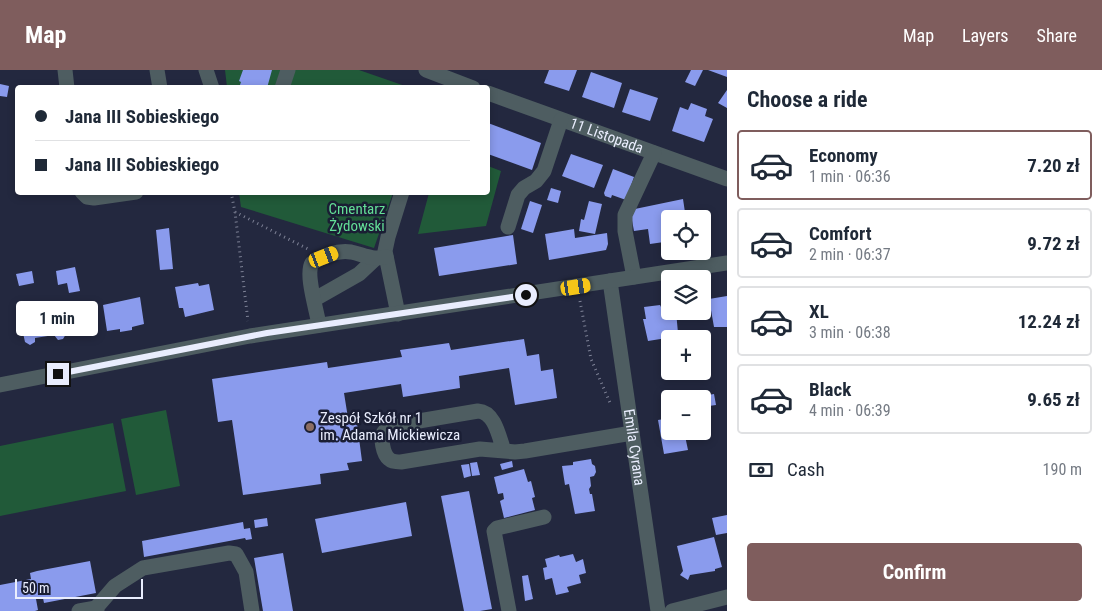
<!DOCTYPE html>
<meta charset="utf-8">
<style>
:root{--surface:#fff;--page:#f2f2f3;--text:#1f2937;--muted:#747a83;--line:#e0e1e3;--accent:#7f5d5d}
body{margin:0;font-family:"Roboto Condensed",sans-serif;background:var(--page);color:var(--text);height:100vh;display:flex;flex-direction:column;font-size:19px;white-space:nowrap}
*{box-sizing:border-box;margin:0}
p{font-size:16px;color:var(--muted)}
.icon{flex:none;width:28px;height:28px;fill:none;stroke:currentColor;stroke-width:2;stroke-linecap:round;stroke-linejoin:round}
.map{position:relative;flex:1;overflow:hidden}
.drawer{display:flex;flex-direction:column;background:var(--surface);width:375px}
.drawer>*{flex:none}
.top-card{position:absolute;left:15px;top:15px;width:475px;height:110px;border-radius:5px;box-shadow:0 2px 8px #0003;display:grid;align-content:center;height:110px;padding:0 20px;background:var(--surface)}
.buttons{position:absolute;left:661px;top:140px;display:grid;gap:10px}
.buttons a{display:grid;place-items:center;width:50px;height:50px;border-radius:5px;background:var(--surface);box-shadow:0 2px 8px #0003;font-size:25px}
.scale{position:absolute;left:15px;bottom:12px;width:128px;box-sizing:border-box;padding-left:5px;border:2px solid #e9edfd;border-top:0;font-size:14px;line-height:18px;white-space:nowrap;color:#e9edfd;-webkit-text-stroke:4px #1a1e34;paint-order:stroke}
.end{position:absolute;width:22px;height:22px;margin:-11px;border:6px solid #e9edfd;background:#111;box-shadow:0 0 0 2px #111}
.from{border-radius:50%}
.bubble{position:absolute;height:35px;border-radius:5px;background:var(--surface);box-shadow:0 2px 8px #0003;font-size:16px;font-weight:700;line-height:35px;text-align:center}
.car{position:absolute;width:15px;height:30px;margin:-15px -8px;border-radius:6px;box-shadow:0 0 4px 1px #0007;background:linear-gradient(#f5c518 24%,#345 0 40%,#f5c518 0 76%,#345 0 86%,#f5c518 0)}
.top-card b{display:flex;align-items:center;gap:18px;height:48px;font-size:19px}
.top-card b+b{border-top:1px solid var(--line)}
.top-card i{width:12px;height:12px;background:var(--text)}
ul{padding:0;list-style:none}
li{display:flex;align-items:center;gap:15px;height:70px;margin:0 10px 8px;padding:0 10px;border:2px solid var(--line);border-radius:5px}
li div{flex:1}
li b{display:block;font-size:19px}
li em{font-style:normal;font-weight:700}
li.selected{border-color:var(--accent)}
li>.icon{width:45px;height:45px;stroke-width:1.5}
h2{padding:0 20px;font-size:22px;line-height:60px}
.pay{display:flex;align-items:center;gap:12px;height:55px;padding:0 20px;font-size:19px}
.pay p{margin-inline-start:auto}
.primary-button{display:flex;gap:10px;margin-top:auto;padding:10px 20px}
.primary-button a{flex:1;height:58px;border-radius:5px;background:var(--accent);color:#fff;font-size:20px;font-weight:700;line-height:58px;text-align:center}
header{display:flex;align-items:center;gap:30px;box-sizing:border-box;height:70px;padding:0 25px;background:var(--accent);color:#fff}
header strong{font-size:24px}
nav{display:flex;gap:28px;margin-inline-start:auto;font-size:18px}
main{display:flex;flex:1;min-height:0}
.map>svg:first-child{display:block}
.green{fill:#215a39}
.building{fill:#8a9bed}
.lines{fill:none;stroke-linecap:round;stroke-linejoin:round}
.path{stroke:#7e8296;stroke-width:3;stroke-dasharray:1 4;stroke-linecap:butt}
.minor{stroke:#4e5d61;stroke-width:15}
.route{stroke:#e9edfd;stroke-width:6}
.education-dot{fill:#8d6e63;stroke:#1a1e34;stroke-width:2}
.labels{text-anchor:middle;stroke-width:5;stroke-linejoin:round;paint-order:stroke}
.street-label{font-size:15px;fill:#e9edfd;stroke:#1a1e34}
.park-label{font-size:15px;fill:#63df97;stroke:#1a1e34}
.poi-label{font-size:15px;fill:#e9edfd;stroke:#1a1e34;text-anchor:start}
</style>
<header>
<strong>Map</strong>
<nav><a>Map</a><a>Layers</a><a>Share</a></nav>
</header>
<main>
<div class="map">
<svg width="727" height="541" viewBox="0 0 727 541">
<rect width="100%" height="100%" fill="#23283f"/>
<!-- green -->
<path class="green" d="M225,0H359L408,17H227Z
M488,96L501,101L486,156L418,164L429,123L488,122Z
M239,123V122L393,123L374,178L241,137Z
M166,340L180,416L136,425L121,349Z
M113,353L126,421L0,446V376Z"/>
<!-- building -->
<path class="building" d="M243,0H272L267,18H239L241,12L239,11Z
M549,0H577L569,21L544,13Z
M691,0H703L695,16L685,12Z
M708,0H727V7Z
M591,2L622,13L614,38L582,27Z
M0,14L9,16L7,27L0,26Z
M630,19L658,28L650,51L622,42Z
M727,20V38L718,33Z
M691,33L707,39L705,46L713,49L704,72L672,61L680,37L688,40Z
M488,53L541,73L532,100L488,84Z
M571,84L603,95L594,118L562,106Z
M613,99L634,107L626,130L612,125L611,128L605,126L604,123Z
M551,118L561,121L558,133L547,130Z
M683,129L686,149H670V168L664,169V172L650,174L648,159L634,161L630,140Z
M530,131L542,135L533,163L521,159Z
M589,131L602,134L595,164L579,161L581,149L584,150Z
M169,158L173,199L160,200L156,160Z
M574,159L575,168L607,163L608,174L606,180L549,190L545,164Z
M513,165L517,194L439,206L434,178Z
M75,197L80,221L69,223L67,213L58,215L56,201Z
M32,201L34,213L19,216L16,204Z
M198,213L199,216L209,214L214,240L185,247L183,238H179L175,217Z
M727,226V257H714L709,229Z
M140,227L144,254L132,257V260L120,262V259L107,261L103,235Z
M660,235L661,237L670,235V241H676L678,263L673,264V267L648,271L643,249H646L644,237Z
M66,236L69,252L64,253L66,264L63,269L58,270L54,265L35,268V272L30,275L25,272L19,245Z
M524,269L527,286L539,284L541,301L553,299L557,328L515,335L509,298L459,306L460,318L403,327L401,314L344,323L348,348L341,349V355L357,353L362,391L347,393L349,400L320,404L321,414L243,425L232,350L218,352L212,309L327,292L328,298L402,287L400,280L449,273L451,280Z
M714,324L716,335L702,337V329H696V327Z
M670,348V361H684L688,380L664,384L658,350Z
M591,389L592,394L595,396L596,402L594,406L590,407L591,416L589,419L590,424H592L595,441L575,444L569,414L565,415L562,396L573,395V392Z
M512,391L513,397L502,400L500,394Z
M477,392L480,405L472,406L470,393Z
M469,394L471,406L464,408L461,395Z
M524,399L528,412L531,411L535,427L532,428L535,440L504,448L500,431L504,429L503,423L498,424L494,407Z
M469,421L492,539L480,541H464L441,426Z
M406,432L412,466L322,483L315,449Z
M727,445V463L716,465L712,448Z
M267,448L268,456L255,458L254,450Z
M243,452L244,459L250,458L252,469L246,470L245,468L144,487L142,471Z
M714,467L722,497L715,499V501L690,505L688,510L680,505L683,501L677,476Z
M283,483L293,541H263L254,488Z
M573,484L576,492L583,489L586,503L579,505L581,513L567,517L569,522L556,525L552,508L545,510L543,498L547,497L545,489L559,485L560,487Z
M90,491L96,523L44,533L43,528L36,529L38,540L35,541H0V515L31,509L30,503L37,501Z
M528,505L533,529L525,531L522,506Z"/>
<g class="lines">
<!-- path -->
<path class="path" d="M231,122L235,142L248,251
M235,142L308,179
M580,231L591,289L611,335"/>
<!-- minor -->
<g class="minor">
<path d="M65,0L67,18"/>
<path d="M157,0L160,18"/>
<path d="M206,0L212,18"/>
<path d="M426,0L473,18"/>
<path d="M282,18L288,0"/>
<path id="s1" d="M488,23L727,109"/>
<path d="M82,122L87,127L94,128L136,122"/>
<path d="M508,157L518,125L524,118L536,111L544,101L561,50"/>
<path d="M634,207L625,161V145L654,83"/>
<path id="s2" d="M610,211L658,541"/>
<path d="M315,229L359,204L375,189"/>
<path d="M398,244L385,181L388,167L402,122"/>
<path d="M319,255C317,241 305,204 312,193C323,186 338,180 351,182C365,185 370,190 386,187"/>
<path d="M0,315L250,266L727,193"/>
<path d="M504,381C499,367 495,342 478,341L395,355C391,357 386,358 384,362C380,368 383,384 389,389C392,392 397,392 401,392L480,379L515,382L525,381L632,363"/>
<path d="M96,538L115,516L143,498L229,483L236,484L246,502L252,541"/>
<path d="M79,541L96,538L97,541"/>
<path d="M509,541L494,461L497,458L544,447"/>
<path d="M672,541L727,527"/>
</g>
</g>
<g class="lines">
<!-- route -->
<path class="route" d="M58,304L267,263L526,225"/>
</g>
<!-- markers -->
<circle class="education-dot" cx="310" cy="357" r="5"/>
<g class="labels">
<!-- street labels -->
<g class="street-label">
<text dy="5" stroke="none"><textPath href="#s1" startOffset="126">11 Listopada</textPath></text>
<text dy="5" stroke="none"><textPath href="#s2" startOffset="168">Emila Cyrana</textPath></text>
</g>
<!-- park labels -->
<g class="park-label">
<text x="357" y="144">Cmentarz<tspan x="357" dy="17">Żydowski</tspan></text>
</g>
<!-- poi labels -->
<g class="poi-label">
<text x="320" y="353">Zespół Szkół nr 1<tspan x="320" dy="17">im. Adama Mickiewicza</tspan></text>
</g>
</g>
</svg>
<div class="buttons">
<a><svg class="icon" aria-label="locate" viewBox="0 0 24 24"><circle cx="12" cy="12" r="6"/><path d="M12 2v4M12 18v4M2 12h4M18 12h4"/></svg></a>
<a><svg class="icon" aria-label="layers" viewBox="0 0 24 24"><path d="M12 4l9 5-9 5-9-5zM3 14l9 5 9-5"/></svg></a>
<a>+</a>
<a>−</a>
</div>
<div class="scale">50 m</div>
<i class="end from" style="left:526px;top:225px"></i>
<i class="end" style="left:58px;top:304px"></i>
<div class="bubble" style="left:16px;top:231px;width:82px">1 min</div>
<i class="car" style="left:324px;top:187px;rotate:69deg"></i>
<i class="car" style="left:576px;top:217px;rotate:81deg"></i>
<div class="top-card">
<b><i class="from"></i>Jana III Sobieskiego</b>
<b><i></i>Jana III Sobieskiego</b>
</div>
</div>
<section class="drawer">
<h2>Choose a ride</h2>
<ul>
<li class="selected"><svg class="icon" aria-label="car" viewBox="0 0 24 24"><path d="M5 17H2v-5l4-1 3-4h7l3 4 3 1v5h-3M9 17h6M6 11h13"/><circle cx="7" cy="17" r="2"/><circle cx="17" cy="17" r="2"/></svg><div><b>Economy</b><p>1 min · 06:36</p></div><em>7.20 zł</em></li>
<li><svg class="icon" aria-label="car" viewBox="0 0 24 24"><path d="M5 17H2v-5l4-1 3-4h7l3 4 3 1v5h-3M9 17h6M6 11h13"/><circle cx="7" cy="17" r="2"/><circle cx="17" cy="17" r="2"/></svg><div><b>Comfort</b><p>2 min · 06:37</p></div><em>9.72 zł</em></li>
<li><svg class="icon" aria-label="car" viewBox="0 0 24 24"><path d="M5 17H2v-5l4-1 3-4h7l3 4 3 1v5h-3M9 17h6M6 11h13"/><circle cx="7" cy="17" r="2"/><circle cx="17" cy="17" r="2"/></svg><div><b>XL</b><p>3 min · 06:38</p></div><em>12.24 zł</em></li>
<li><svg class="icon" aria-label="car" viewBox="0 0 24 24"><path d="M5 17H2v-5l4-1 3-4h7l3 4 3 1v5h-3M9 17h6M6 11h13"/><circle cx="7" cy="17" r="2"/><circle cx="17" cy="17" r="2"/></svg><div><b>Black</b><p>4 min · 06:39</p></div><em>9.65 zł</em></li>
</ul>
<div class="pay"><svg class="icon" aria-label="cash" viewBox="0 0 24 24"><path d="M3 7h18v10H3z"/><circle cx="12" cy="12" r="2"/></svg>Cash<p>190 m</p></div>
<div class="primary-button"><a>Confirm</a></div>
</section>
</main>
